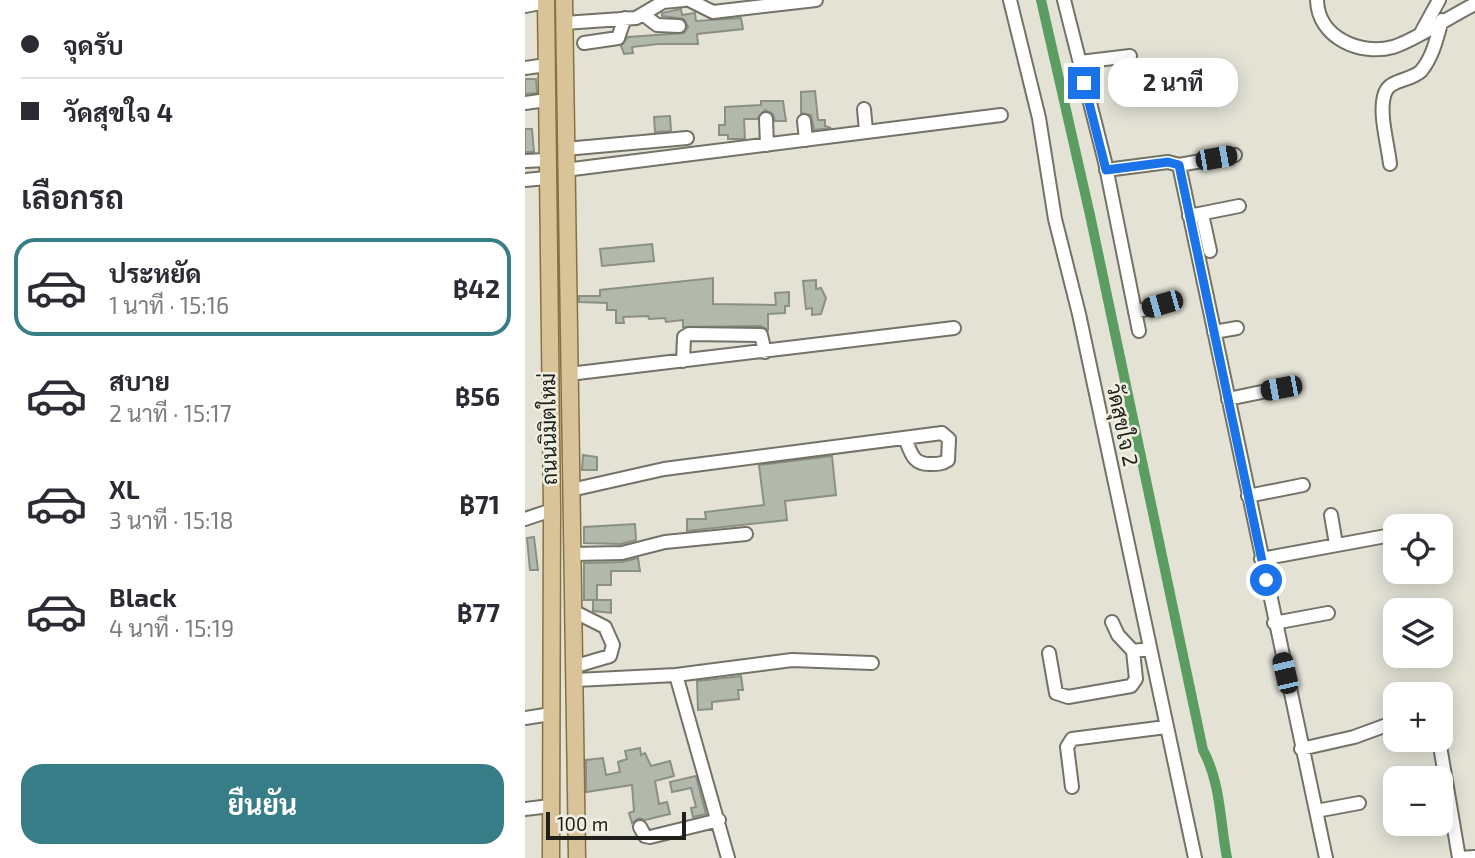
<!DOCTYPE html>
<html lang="th">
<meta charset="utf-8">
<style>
:root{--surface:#fff;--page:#f2f2f3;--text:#2b2b33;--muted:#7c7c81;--line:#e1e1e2;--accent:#377d88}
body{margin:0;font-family:"Exo 2",Sarabun,sans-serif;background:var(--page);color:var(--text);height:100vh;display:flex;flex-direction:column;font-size:26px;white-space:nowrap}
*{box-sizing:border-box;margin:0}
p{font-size:23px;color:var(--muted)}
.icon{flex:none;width:38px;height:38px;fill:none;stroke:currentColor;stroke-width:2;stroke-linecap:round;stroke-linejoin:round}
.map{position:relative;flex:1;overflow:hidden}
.drawer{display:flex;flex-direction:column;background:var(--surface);width:525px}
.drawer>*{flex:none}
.hud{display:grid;align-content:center;height:154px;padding:0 21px;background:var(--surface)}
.buttons{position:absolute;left:858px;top:514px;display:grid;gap:14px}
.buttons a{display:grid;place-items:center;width:70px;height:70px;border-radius:14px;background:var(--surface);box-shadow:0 4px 18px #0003;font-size:35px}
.scale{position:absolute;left:21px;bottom:18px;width:140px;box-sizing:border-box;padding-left:7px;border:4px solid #20201b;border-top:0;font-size:19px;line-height:24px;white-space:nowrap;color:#20201b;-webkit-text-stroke:5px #f0efe2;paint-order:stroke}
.end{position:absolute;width:32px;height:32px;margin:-16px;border:9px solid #1a73e8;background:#fff;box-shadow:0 0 0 4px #fff}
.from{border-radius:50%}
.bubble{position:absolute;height:49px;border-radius:21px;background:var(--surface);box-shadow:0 4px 18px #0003;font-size:23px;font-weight:700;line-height:49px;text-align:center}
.car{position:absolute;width:21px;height:42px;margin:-21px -10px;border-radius:9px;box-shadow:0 0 5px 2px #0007;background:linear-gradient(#222 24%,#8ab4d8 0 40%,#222 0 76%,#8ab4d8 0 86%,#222 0)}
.hud b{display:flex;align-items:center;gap:24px;height:66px;font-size:26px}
.hud b+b{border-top:2px solid var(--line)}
.hud i{width:18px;height:18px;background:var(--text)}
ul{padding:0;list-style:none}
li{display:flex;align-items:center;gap:21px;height:98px;margin:0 14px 10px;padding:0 7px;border:4px solid transparent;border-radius:21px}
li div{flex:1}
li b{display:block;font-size:26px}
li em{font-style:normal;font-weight:700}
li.current{border-color:var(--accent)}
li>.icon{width:63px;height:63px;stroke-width:1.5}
h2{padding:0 21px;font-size:32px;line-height:84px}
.action{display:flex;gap:14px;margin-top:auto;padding:14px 21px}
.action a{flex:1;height:80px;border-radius:21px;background:var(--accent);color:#fff;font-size:28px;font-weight:700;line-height:80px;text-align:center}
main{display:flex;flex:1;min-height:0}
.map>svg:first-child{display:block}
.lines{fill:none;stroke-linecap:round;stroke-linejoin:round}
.canal{stroke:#5b9d61;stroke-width:10}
.building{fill:#b3b8ac;stroke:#8b9084;stroke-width:2}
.minor-casing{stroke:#737266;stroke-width:16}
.major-casing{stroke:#877142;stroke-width:19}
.minor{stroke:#fff;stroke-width:12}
.major{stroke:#d9c49a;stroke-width:16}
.route{stroke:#1a73e8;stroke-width:9}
.labels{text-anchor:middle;stroke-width:5;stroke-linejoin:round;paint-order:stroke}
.street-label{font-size:21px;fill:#20201b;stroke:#f0efe2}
</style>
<main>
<section class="drawer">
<div class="hud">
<b><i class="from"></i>จุดรับ</b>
<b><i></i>วัดสุขใจ 4</b>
</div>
<h2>เลือกรถ</h2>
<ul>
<li class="current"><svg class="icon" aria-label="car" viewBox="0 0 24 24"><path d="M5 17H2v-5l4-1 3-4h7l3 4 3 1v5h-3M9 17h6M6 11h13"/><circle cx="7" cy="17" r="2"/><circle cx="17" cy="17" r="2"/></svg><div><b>ประหยัด</b><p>1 นาที · 15:16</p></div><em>฿42</em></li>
<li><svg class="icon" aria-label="car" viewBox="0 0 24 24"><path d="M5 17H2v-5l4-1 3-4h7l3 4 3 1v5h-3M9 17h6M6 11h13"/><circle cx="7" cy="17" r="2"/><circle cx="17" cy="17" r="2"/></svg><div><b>สบาย</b><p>2 นาที · 15:17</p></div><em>฿56</em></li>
<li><svg class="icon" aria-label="car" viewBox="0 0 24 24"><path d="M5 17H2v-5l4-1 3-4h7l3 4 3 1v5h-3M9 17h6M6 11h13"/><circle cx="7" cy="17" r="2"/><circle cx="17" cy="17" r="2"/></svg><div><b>XL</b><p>3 นาที · 15:18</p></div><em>฿71</em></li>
<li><svg class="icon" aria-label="car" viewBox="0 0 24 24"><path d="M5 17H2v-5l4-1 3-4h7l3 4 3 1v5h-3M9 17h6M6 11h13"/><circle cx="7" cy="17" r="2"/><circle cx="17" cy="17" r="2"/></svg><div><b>Black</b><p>4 นาที · 15:19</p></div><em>฿77</em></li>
</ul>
<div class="action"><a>ยืนยัน</a></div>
</section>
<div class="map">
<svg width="950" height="858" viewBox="0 0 950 858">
<rect width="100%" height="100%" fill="#e3e2d5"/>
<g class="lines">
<!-- canal -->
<path class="canal" d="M516,0L565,215L678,750C696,783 695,822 702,858"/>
</g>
<!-- building -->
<path class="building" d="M156,9L157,15L170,13L171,21L216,18L218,29L172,34L173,44H133L107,47L108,53L99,54L96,46L103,37L159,33L163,27L159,19L137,16V13Z
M0,79H11L12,93L0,94Z
M290,91L293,120H300V126L306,128L289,130L286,115L276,113V92Z
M236,101H258L261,121H250L248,114L240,110L232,119H219L220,139H203V135H194V125H200V107L236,105Z
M145,116L146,131L130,132L129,117Z
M0,129H7L9,152H0Z
M127,244L129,261L77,266L75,249Z
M188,278V304L251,305L250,293L264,292V306H260V313L243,314V330L236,326L158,327V320L141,322L140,318L124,319L123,316L98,317L99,323H91V310H82V303L54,302V296H75V290Z
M291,280V289L296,288L301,298L296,314L287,315V308L281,309L278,281Z
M58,455L72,457V470H57Z
M307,456L311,495L260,501L262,520L162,531V519H181L180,512L239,505L234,465Z
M110,524L111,540L96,544L59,543V527Z
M9,537L13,570H5L2,538Z
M113,558L115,571H86V585H72V600H59V563L97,562Z
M68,600H86V613L68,611Z
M216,676L218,690H213L214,699L187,702V709L173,710L172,681Z
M115,748L116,755L120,753L126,766L145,761L149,776L130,781L134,804L142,802L145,814L120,820L114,818L107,823L104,813L109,811L107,785L61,792V760L78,758L81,775L95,772L93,762L102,759L100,751Z
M171,776L181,814L168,817L166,808L171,807L166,788L147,792L145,782Z"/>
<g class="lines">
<!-- minor casing -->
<g class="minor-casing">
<path id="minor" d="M164,0L188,12L291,0
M485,0L514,118L530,219L554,314L670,858
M539,0L580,162L614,331
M792,0C793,38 836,56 868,47C889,41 929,14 950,4
M0,6L21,2
M119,15L132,25L154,26
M39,23L111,18L138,2L159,0
M897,31L914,0
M59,43L93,38L100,18
M555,62L605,56
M0,68L21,65
M0,103L21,100
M339,109L341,131
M241,119L242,145
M279,121L281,140
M40,149L162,138
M0,161L21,160
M865,164C863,144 853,112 860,93C865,79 886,81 896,71C908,57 912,37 917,20
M654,165L710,155
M40,170L476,115
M581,170L643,162L654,165L801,858
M0,180L21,178
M677,214L685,251
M664,216L714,206
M610,312L637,305
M689,332L712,328
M158,361L159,337L164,334L236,335L240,352
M44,374L429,328
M703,399L756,388
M46,490L139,469L417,433L424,439L423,460C417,464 413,464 406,464C388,465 386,453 380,438
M723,496L778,485
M806,515L811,544
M0,519L27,510
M48,554L97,553L140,542L221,534
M736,559L861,536
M50,612L80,627L88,645L85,656L51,666
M587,622L593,635L608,651
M749,623L803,613
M524,653L531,693L543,697L606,686L611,679L608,651L624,649
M151,675L267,660L347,663
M51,680L151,675L203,858
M0,718L26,714
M914,740L934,858
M776,749L829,737L870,722
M547,787L542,747L547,739L641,727
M0,809L25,806
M791,811L834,803
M115,827L120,836L125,837L194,820
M934,858L950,857"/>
</g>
<!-- major casing -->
<g class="major-casing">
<path id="major" d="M21,0L27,510L26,858
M39,0L52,858"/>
</g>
<!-- minor -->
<use href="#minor" class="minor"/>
<!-- major -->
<use href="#major" class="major"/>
</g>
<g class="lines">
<!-- route -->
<path class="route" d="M559,83L581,170L643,162L654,165L741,580"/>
</g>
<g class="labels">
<!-- street labels -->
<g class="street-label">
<text transform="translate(597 425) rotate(78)" y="7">วัดสุขใจ 2</text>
<text transform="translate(24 429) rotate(-91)" y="7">ถนนนิมิตใหม่</text>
</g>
</g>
</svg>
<div class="buttons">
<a><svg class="icon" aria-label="locate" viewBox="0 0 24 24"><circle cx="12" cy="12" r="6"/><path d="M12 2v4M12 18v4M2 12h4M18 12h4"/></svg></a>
<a><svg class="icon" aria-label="layers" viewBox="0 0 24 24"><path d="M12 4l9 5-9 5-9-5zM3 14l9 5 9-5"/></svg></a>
<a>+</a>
<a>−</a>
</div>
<div class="scale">100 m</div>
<i class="end from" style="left:741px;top:580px"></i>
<i class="end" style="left:559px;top:83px"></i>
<div class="bubble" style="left:583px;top:58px;width:130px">2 นาที</div>
<i class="car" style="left:691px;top:158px;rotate:80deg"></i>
<i class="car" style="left:637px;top:304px;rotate:254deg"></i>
<i class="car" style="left:756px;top:388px;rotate:259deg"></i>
<i class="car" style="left:760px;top:673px;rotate:347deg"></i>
</div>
</main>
